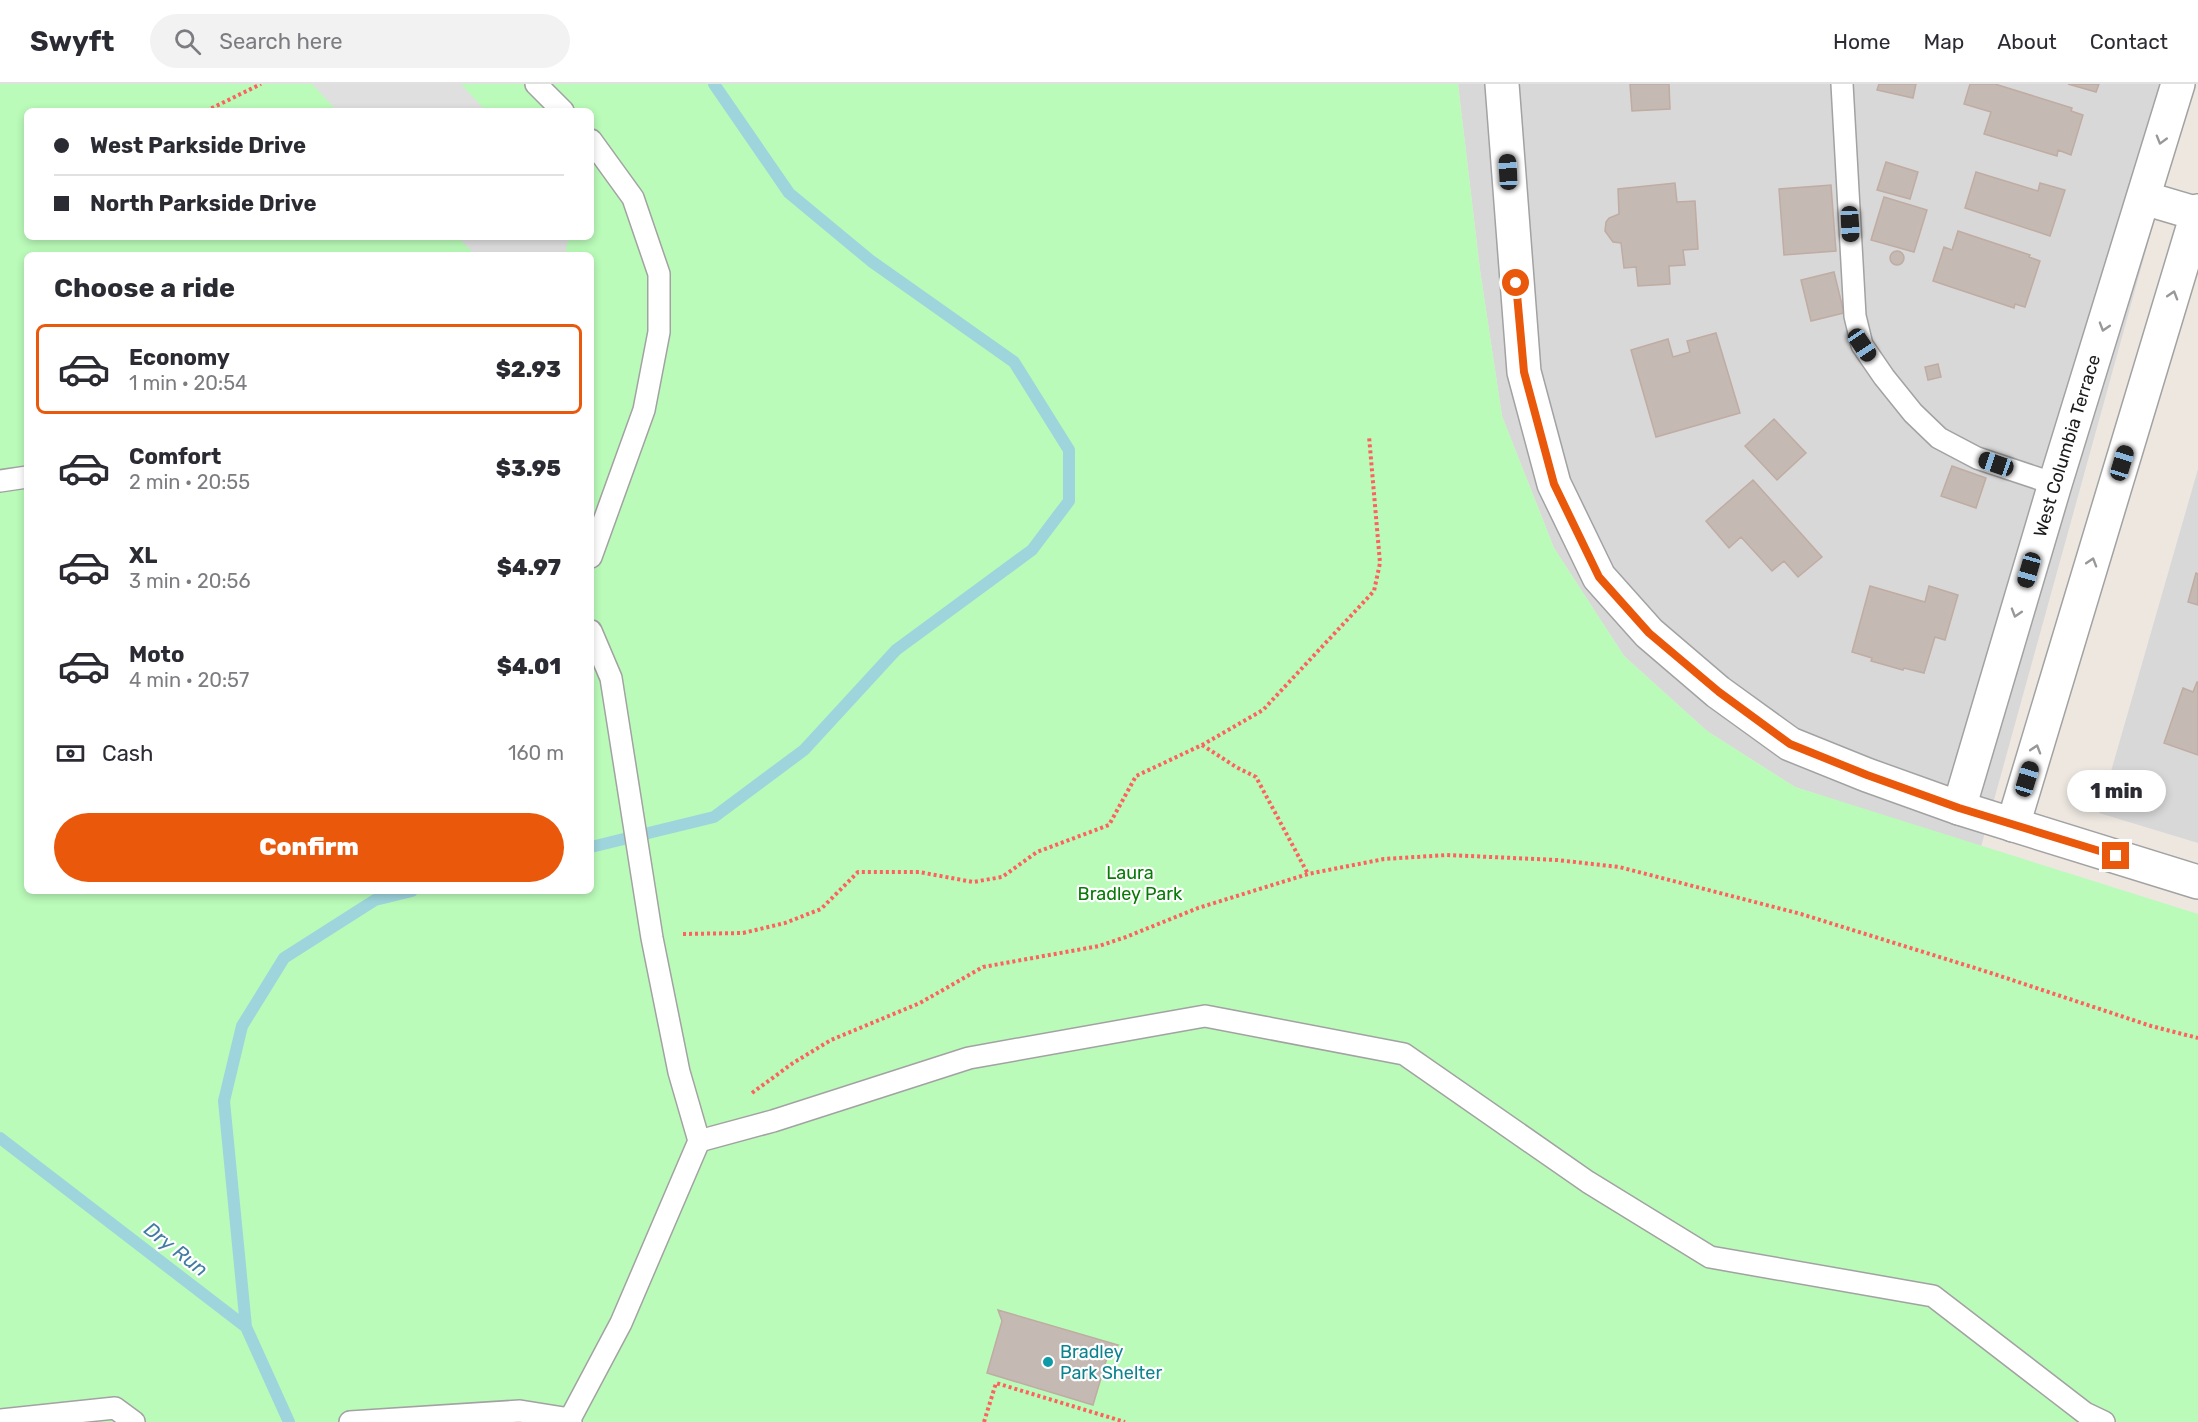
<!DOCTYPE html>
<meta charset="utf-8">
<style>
:root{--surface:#fff;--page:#f2f2f3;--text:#2b2b33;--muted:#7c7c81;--line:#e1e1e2;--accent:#ea580c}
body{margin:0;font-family:Rubik,sans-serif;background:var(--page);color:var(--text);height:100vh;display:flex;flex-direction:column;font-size:22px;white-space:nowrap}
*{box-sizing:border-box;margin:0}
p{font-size:20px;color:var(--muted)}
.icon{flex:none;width:33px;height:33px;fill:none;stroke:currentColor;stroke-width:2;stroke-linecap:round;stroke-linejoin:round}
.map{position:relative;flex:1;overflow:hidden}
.sheet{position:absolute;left:24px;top:168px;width:570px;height:642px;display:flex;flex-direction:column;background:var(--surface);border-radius:9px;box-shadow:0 3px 9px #0003}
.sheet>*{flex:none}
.banner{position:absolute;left:24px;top:24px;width:570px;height:132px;border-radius:9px;box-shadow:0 3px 9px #0003;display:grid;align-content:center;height:132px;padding:0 30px;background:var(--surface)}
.end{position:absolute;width:27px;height:27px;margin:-14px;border:8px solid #ea580c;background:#fff;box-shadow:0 0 0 3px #fff}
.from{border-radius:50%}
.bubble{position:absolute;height:42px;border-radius:21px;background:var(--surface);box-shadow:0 3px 9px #0003;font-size:20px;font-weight:800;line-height:42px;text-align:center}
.car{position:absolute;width:18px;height:36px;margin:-18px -9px;border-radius:8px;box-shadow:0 0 4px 2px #0007;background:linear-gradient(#222 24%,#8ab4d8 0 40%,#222 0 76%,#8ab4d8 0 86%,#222 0)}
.banner b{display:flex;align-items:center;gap:21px;height:57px;font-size:22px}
.banner b+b{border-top:2px solid var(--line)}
.banner i{width:15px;height:15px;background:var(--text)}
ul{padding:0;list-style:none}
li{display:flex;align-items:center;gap:18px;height:90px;margin:0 12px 9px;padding:0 18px;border:3px solid transparent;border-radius:9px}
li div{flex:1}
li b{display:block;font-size:22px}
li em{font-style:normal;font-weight:800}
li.on{border-color:var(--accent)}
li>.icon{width:54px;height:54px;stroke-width:1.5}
h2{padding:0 30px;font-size:27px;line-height:72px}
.pay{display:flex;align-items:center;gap:15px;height:66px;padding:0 30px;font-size:22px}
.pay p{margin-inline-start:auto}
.button{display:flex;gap:12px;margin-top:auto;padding:12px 30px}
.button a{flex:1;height:69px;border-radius:36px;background:var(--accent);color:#fff;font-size:24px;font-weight:800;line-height:69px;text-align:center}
header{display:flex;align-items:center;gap:36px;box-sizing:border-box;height:84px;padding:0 30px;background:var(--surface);border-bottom:2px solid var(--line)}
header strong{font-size:28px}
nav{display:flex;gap:33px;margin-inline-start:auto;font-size:21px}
.search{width:420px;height:54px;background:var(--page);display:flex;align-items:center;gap:15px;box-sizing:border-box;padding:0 21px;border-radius:33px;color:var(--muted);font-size:22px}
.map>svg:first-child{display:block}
.residential{fill:#d9d8d8}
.park{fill:#bafbb9;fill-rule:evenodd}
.parking{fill:#dfdfdf}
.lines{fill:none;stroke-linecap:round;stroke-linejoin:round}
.stream{stroke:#9ed5dd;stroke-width:12}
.building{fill:#c5b9b3;stroke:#bfaca2;stroke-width:1.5}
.service-casing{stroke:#a2a2a2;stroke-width:24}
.minor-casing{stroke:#a2a2a2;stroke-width:36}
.path{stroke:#ff615f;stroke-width:4;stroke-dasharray:3 3;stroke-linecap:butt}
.service{stroke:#fff;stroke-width:21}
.minor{stroke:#fff;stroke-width:33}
.oneway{stroke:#989898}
.route{stroke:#ea580c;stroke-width:8}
.culture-dot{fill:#0f9aa8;stroke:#fff;stroke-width:2}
.labels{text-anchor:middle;stroke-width:4.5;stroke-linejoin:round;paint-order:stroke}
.street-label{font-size:18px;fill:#1b1b1b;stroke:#fff}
.park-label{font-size:18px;fill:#087b07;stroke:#fff}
.culture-label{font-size:18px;fill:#0d838f;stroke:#fff;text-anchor:start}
.water-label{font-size:20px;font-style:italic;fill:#427ca5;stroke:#fff}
</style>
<header>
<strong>Swyft</strong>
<div class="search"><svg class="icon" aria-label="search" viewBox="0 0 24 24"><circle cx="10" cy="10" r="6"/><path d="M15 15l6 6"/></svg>Search here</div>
<nav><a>Home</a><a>Map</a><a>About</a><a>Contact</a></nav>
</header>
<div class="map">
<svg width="2198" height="1338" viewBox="0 0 2198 1338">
<rect width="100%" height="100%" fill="#ede7e0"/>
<!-- residential -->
<path class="residential" d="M1458,0H2192L1981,763L1795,703L1707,647L1624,572L1554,464L1502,332L1480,186Z
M2198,385V759L2099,729Z"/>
<!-- park -->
<path class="park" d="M0,0H1458L1480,186L1502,332L1554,464L1624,572L1707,647L1795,703L2198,830V1338H0ZM27,27H591V153H27ZM27,171H591V807H27Z"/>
<!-- parking -->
<path class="parking" d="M312,0H461L486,27H337Z
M458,153H571L568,156L565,171H475Z"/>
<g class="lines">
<!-- stream -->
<path class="stream" d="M591,763L714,733L804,666L896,566L1032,466L1069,417V366L1014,278L871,177L789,109L714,0
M0,1054L246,1243L289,1338
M246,1243L224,1017L242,942L284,874L375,816L412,807"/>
</g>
<!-- building -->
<path class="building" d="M1630,0H1669L1670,25L1632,27Z
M1879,0H1916L1913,14L1877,6Z
M1970,0H1995L2072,24L2071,27L2083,31L2071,71L2058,66L2057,72L1984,50L1991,28L1964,20Z
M2068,0H2099L2096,8Z
M1886,78L1918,88L1910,115L1877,106Z
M1976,88L2038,107L2040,99L2065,106L2050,152L1965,124Z
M1675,99L1677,118L1695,117L1698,165L1683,166L1685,181L1669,182L1670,200L1638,202L1636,183L1624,184L1621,159L1613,158L1605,147L1606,138L1609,134L1619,130L1618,105Z
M1831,101L1836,167L1784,171L1779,105Z
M1884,113L1927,126L1914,168L1871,156Z
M1958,147L2030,171L2029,173L2040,177L2025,223L2015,220L2014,224L1933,197L1944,163L1952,166Z
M1890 174a7 7 0 1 1 14 0a7 7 0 1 1-14 0Z
M1834,188L1844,229L1811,237L1801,196Z
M1716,249L1740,329L1656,353L1631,266L1668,255L1673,273L1690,268L1687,257Z
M1938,280L1941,293L1928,296L1925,283Z
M1774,335L1806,369L1777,396L1745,362Z
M1952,382L1986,394L1976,424L1941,412Z
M1753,396L1822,473L1798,493L1784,477L1772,487L1741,453L1729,464L1706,437Z
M2196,489L2198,490V521L2188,518Z
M1870,502L1925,518L1929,502L1958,511L1945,556L1935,553L1924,589L1904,584L1903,586L1871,577L1872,574L1852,568Z
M2197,598H2198V671L2164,659L2183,604L2193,608Z
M998,1226L1118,1261L1109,1267L1093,1321L987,1289L1002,1237Z"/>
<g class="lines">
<!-- service casing -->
<g class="service-casing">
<path id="service" d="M536,0L563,27
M1842,0L1855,232L1862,261L1884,293L1913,329L1939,354L1977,374L2055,400
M591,56L633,114L659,190V248L644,326L591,473
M0,397L27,393
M699,1057L773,1037L969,974L1205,932L1404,970L1588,1098L1710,1173L1933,1212L2085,1329L2104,1338
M0,1336L115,1324L134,1338
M350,1338L520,1327L570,1335
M571,1338L570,1335L621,1239L699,1057L679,988L652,854L611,594L591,547"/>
</g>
<!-- minor casing -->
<g class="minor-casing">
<g id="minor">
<path d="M1502,0L1524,288L1554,400L1599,493L1649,549L1718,608L1790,660L1867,691L1959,724L2198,798"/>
<path d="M2144,114L2198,130"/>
<path id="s1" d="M1959,724L2055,400L2178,0"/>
<path d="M2013,741L2198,127"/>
</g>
</g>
<!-- path -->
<path class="path" d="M206,27L261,0
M1202,661L1236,683L1256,693L1308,790
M683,850L743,849L785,839L821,825L858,788H919L973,798L1002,793L1037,768L1109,741L1136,692L1202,661L1263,626L1374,507L1380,479L1369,352
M752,1009L793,979L831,956L920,919L983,883L1099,862L1126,853L1198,824L1308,790L1384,775L1447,771L1557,776L1619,783L1801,830L1991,889L2151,942L2198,954
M984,1338L996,1299L1125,1338"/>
<!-- service -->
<use href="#service" class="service"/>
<!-- minor -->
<use href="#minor" class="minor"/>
</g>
<!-- one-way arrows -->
<defs><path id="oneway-chevron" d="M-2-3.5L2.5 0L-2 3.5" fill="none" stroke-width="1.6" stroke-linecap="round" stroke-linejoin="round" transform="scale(1.5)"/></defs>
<g class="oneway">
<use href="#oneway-chevron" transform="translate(2161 56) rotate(106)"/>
<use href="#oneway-chevron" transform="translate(2173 211) rotate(-73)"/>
<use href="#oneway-chevron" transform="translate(2104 243) rotate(107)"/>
<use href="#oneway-chevron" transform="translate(2092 478) rotate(-73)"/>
<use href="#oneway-chevron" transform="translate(2016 529) rotate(107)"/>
<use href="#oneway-chevron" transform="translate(2036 665) rotate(-73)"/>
</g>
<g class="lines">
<!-- route -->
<path class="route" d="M1516,199L1524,288L1554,400L1599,493L1649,549L1719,608L1790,660L1867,691L1959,724L2116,772"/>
</g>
<!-- markers -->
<circle class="culture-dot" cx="1048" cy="1278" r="6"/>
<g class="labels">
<!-- street labels -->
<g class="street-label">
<text dy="6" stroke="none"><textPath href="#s1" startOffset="378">West Columbia Terrace</textPath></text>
</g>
<!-- park labels -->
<g class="park-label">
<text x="1130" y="795">Laura<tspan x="1130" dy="21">Bradley Park</tspan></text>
</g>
<!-- culture labels -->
<g class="culture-label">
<text x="1060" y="1274">Bradley<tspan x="1060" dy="21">Park Shelter</tspan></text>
</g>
<!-- water labels -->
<g class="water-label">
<text transform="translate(176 1165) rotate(38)" y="7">Dry Run</text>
</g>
</g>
</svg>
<i class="end from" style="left:1516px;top:199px"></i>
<i class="end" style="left:2116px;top:772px"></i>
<div class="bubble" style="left:2067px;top:686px;width:99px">1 min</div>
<i class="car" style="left:1508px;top:88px;rotate:357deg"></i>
<i class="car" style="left:1850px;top:140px;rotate:177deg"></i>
<i class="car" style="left:1862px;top:261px;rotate:146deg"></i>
<i class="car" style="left:2122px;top:379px;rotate:17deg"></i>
<i class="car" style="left:1996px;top:380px;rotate:289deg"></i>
<i class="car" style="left:2029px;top:486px;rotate:196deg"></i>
<i class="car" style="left:2027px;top:695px;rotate:17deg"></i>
<div class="banner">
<b><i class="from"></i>West Parkside Drive</b>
<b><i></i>North Parkside Drive</b>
</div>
<section class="sheet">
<h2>Choose a ride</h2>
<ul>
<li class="on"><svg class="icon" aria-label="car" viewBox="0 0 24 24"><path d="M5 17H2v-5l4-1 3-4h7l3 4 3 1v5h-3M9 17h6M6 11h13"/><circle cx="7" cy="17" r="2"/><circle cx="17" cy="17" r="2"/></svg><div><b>Economy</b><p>1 min · 20:54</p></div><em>$2.93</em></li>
<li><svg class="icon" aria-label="car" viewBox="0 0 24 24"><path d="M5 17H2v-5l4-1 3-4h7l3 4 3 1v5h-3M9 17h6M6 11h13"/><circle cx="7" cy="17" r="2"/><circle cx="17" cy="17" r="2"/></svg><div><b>Comfort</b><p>2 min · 20:55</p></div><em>$3.95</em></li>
<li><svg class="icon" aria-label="car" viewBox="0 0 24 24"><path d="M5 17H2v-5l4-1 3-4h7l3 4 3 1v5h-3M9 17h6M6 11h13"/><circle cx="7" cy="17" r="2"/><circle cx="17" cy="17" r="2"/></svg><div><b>XL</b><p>3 min · 20:56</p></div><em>$4.97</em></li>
<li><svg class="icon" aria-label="car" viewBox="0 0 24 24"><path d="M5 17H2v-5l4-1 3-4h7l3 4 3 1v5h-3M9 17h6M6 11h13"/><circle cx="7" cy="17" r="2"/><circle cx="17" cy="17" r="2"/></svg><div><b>Moto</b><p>4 min · 20:57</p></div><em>$4.01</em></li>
</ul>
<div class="pay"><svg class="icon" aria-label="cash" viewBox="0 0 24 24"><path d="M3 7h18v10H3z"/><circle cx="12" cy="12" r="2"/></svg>Cash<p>160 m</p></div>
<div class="button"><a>Confirm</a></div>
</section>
</div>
